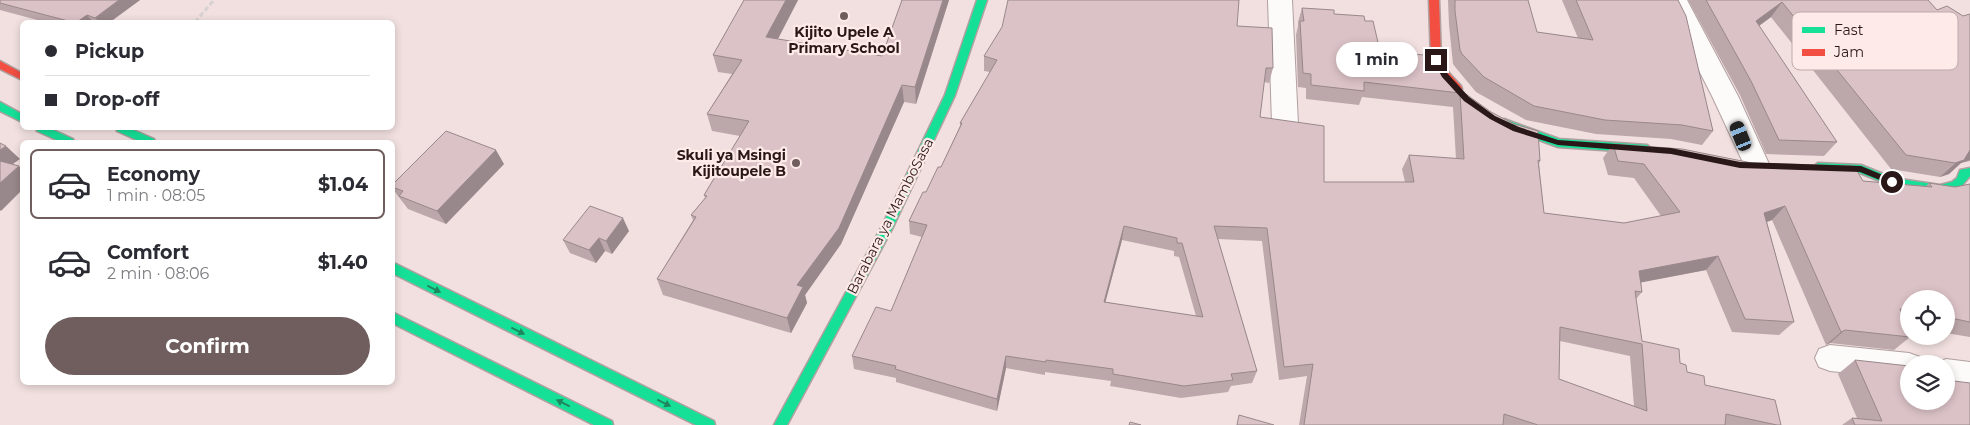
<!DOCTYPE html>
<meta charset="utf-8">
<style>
:root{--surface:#fff;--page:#f2f2f3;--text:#2b2b33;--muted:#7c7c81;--line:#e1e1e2;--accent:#6f5e5d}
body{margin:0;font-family:Montserrat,sans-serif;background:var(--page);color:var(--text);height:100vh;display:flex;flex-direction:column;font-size:19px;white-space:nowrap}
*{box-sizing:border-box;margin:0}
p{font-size:16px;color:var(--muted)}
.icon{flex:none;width:28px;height:28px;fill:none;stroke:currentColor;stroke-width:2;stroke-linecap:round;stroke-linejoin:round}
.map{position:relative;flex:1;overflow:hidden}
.sheet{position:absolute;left:20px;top:140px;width:375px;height:245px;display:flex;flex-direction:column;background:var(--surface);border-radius:8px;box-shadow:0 2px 8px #0003}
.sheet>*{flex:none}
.top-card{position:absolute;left:20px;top:20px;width:375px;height:110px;border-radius:8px;box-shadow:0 2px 8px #0003;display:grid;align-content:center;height:110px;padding:0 25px;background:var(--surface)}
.tools{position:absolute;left:1900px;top:290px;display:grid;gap:10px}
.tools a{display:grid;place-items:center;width:55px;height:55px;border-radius:50%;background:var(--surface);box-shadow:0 2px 8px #0003;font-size:25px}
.end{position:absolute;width:22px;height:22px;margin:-11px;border:6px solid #291817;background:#fff;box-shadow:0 0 0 2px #fff}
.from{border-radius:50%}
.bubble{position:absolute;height:35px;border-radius:18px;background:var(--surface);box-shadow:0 2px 8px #0003;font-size:16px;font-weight:700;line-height:35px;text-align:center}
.car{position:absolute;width:15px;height:30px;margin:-15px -8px;border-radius:6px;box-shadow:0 0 4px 1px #0007;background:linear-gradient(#222 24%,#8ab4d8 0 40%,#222 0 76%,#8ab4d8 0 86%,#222 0)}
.top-card b{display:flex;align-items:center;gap:18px;height:48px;font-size:19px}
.top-card b+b{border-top:1px solid var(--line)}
.top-card i{width:12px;height:12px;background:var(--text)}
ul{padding:9px 0 0;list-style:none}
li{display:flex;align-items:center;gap:15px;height:70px;margin:0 10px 8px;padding:0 15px;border:2px solid transparent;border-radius:8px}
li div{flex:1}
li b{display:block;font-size:19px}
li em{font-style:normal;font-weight:700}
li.current{border-color:var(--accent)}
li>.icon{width:45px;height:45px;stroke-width:1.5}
.primary-button{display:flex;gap:10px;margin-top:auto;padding:10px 25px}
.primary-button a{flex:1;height:58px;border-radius:30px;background:var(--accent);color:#fff;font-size:20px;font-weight:700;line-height:58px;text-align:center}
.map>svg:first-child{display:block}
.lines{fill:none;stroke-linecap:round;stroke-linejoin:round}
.street-casing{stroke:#b0a0a0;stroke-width:2}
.fast-casing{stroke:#b0a0a0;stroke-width:3}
.jam-casing{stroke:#b0a0a0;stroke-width:3}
.path{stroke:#d7d1d1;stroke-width:3;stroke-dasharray:5 2.5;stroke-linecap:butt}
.street{fill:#fdfafa;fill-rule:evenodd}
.fast{fill:#16e098;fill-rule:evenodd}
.jam{fill:#f24e42;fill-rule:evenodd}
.wall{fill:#bca7aa;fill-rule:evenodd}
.shaded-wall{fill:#99888b}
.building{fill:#dbc2c6;stroke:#99888b;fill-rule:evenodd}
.oneway{fill:#1f865e}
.route{fill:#291817}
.poi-dot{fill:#6f5e5d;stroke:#feeae8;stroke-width:2}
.labels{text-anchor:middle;stroke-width:4.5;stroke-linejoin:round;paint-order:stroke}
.poi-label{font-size:14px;font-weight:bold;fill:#291817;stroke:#feeae8}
.street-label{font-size:14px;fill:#291817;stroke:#feeae8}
.key{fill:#feeae8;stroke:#beaba9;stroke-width:1}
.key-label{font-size:14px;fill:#291817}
</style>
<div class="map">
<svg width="1970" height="425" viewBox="0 0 1970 425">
<rect width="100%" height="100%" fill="#f1e0df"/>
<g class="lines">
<!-- street casing -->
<g class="street-casing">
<path id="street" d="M1268,0H1292L1298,124L1294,131L1285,133L1276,131L1272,124Z
M1663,0H1687L1738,96L1769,164L1765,171L1756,174L1747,171L1712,96Z
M1830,345L1909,353L1920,357L1923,364H1909V379L1830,371L1819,367L1815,358L1819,349Z
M1946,359L1970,362V390L1946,386V364H1935Z"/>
</g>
<!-- fast casing -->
<g class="fast-casing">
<path id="fast" d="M977,0H987L955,95L892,229L787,425H774L881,228L945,95Z
M0,102L22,114V122L0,111Z
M1504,119L1559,139L1647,145L1652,149L1647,153L1558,147L1500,126L1499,123Z
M36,128H49L73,139L74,142H61L37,131Z
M116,128H129L154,139L155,142H141L117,131Z
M1818,163L1861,165L1893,178L1940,185L1952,182L1957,178L1960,170L1970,168V176L1959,189L1940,193L1892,186L1860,173L1814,170L1813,167Z
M392,262L714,421L715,425H696L392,273Z
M392,312L612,421L613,425H594L392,323Z"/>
</g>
<!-- jam casing -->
<g class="jam-casing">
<path id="jam" d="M1429,0H1439L1441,59L1449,73L1461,86L1462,89L1461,92H1453L1441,78L1431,59Z
M0,61L22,73V80L0,69Z"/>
</g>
<!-- path -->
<path class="path" d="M195,22L214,0"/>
<!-- street -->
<use href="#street" class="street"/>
<!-- fast -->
<use href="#fast" class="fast"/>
<!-- jam -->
<use href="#jam" class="jam"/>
</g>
<!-- wall -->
<path class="wall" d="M0,0H140L110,22H45L0,10Z
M744,0H798L778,39L882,56L902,0H949L916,104L904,102L841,244L805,295L807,303L791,333L663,295L657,279L693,220L691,215L705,198L704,195L740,136L712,131L707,114L732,74L718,72L713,55Z
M1448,0H1528L1537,32L1578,38L1562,0H1678L1713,131L1702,145L1671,139L1596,134L1526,120L1476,92L1456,68L1453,64L1449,25Z
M1688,0H1928L1937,10L1963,16L1970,14V161L1961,163L1949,174L1940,177L1891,169L1771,17L1759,26L1837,142L1824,156L1766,154L1740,95Z
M1302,8L1365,21L1380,51L1441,68L1463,92L1540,161L1539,164L1544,213L1624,223L1661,216L1634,178L1608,175L1603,158L1613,144L1752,163L1863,181L1926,186L1929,183L1955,187L1970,184V337L1946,333V299H1909V326H1906L1910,337L1894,350L1830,343L1826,345L1772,220L1767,222L1794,322L1779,335L1732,332L1706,270L1641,282L1642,292L1636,299L1642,341L1680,363L1687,372L1705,385L1781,425H1299L1307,376L1279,380L1262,241L1218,239L1257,371L1252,383L1231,386L1228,392L1181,398L1110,386L1111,381L1045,372V375L1006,368L997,411L896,382V378L854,369L852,356L891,311L922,237L910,234L909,221L941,167L960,126V123L990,72L984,71V56L1237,26L1273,68L1269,83L1264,82L1260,117L1324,182H1405L1402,169L1409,155L1456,159L1453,107L1362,97L1359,105L1306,99V88L1298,87L1296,35L1298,26V22ZM1122,240L1174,251V256L1179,257L1196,316L1105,302ZM1560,341L1630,356L1634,406L1559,379Z
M504,164L446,224L408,209L392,188V185Z
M629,231L612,254L605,251L596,263L570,253L563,240Z
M1855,360L1970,425H1842L1852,418H1857L1838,374Z"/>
<!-- shaded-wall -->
<path class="shaded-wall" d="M119,0H140L110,22H99L95,18Z
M786,0H798L770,54L766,37Z
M943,0H949L916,104L915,87Z
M1782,2L1771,17L1745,36L1756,21Z
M87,15L93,22H77Z
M902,85L904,102L841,244L805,295L807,303L791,333L787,318L797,285Z
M6,146L20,159L0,173V150Z
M496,150L504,164L446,224L437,211Z
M1970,150V160L1961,163L1949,174L1940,177Z
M19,166L22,169V190L1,211L0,210V183Z
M1785,206L1772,220L1752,227L1764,213Z
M623,218L629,231L612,254L606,241Z
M1124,226L1122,240L1102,315L1104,302Z
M599,238L605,251L596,263L589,250Z
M1718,256L1706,270L1628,285L1639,271Z
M1845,330L1830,343L1826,345L1841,332Z
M1006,356V368L997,411V399Z"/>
<!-- building -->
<path class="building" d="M0,0H119L95,18L87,15L77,22H72L0,3Z
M744,0H786L766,37L882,56L902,0H943L915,87L902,85L839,228L797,285L803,287L787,318L657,279L696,217L691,215L707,196L704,195L749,121L707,114L742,60L713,55Z
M1008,0H1239L1237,26L1272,28L1273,68H1266L1260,117L1324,126V182H1414L1409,155L1464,159L1460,93L1364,82V91L1311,85V74L1303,73L1300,21H1304L1302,8L1334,10V14L1364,16L1365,21H1373L1380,51L1435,56L1441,68L1463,92L1491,112L1514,124L1538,131L1540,161L1538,160L1544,213L1624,223L1680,212L1644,164L1618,161L1613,144L1682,149L1752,163L1854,166L1863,181L1932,187L1929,183L1955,187L1970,184V322L1946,317V299H1909V310L1900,309L1909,334V336L1910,337L1845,330L1841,332L1785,206L1764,213L1794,322L1745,319L1718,256L1639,271L1642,292L1635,291L1642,341L1679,349L1680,363L1686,365L1687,372L1704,376L1705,385L1775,400L1781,425H1777L1726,414L1725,425H1538L1504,414L1503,425H1304L1313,364L1284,367L1267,228L1214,226L1257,371L1231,374L1233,380L1184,386L1113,374V369L1046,360V362L1006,356L997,399L895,369L896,366L852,356L876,307L891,311L927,225L909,221L923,192H926L938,167H941L962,123H960L997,60L984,56L1002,27ZM1124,226L1177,238V243H1182L1203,317L1104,302ZM1560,327L1642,344L1647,411L1559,379Z
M1455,0H1528L1537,32L1593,40L1576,0H1678L1686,16L1713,131L1682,125L1605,120L1534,106L1484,77L1462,54L1460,50L1455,11Z
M1706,0H1928L1937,10L1947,6L1963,16L1970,14V150L1964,160L1955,163L1906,155L1782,2L1756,21L1837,142L1779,140L1751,81Z
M446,131L496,150L437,211L399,196L403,191L392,187V185Z
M0,143L6,146L0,150Z
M0,161L19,166L0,183Z
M590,206L623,218L606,241L599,238L589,250L563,240Z
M1855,360L1909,366V401H1946V380L1970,383V425H1855L1852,418L1882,421Z
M1239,415L1274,425H1237Z
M1130,422L1141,425H1129Z"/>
<!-- one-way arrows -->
<defs><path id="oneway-solid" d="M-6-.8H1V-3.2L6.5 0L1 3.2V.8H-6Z" transform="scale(1.25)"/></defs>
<g class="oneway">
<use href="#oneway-solid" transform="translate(434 289) rotate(27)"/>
<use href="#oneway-solid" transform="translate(518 331) rotate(26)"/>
<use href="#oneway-solid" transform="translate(563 403) rotate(-154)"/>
<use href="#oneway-solid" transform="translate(664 403) rotate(26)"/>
</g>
<!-- route -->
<path class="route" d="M1434,58H1439L1447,73L1469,97L1495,116L1519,127L1558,140L1671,148L1740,162L1861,166L1895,180L1896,182L1892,185L1860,172L1740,168L1671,154L1558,145L1513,131L1490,119L1464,101L1442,77L1433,60Z"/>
<!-- markers -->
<g class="poi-dot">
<circle cx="844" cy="16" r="5"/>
<circle cx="796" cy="163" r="5"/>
</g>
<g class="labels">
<!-- poi labels -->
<g class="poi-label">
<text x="844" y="37">Kijito Upele A<tspan x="844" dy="16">Primary School</tspan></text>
<text x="786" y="160" text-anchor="end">Skuli ya Msingi<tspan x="786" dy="16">Kijitoupele B</tspan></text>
</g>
<!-- street labels -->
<g class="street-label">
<text transform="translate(890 216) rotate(-63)" y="5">Barabara ya MamboSasa</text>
</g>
</g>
<!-- legend -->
<rect x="1792" y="12" width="166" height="58" rx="8" class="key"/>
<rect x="1802" y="27" width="23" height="6" fill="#16e098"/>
<rect x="1802" y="49" width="23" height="7" fill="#f24e42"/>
<g class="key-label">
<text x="1834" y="35">Fast</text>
<text x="1834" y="57">Jam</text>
</g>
</svg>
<div class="tools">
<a><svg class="icon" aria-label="locate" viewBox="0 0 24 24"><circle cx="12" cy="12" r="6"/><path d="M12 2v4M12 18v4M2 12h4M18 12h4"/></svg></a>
<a><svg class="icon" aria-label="layers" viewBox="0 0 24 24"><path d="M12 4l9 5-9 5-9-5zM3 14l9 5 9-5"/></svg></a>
</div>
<i class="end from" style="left:1892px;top:182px"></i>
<i class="end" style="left:1436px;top:60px"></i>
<div class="bubble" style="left:1336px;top:42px;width:82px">1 min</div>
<i class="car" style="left:1741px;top:136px;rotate:338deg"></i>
<div class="top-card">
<b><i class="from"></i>Pickup</b>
<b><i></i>Drop-off</b>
</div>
<section class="sheet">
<ul>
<li class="current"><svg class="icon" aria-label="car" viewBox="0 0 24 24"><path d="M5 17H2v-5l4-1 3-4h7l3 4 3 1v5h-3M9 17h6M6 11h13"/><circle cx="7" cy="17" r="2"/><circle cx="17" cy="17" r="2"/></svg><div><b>Economy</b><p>1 min · 08:05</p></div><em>$1.04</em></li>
<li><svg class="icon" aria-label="car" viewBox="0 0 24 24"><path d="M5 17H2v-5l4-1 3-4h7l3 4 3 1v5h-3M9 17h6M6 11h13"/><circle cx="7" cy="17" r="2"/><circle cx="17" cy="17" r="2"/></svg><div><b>Comfort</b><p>2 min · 08:06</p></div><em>$1.40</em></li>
</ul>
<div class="primary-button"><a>Confirm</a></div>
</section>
</div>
